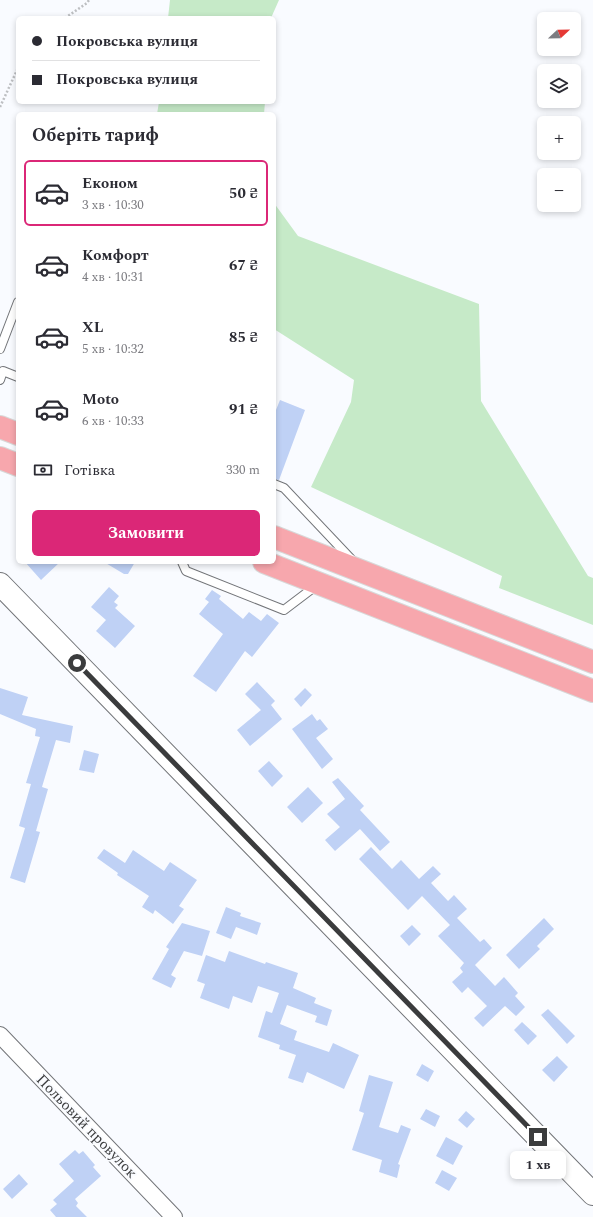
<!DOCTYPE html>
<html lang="uk">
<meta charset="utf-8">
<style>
:root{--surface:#fff;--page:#f7f7f7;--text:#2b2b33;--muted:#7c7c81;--line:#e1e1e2;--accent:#db2777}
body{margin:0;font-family:Spectral,serif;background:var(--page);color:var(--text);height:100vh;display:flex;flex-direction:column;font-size:15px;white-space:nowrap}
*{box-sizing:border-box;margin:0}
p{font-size:13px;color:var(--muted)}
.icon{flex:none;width:22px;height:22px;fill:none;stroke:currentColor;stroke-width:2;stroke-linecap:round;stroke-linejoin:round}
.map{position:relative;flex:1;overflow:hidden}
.details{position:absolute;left:16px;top:112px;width:260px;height:452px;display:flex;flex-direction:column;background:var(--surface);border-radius:6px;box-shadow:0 2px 6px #0003}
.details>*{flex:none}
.top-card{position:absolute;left:16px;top:16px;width:260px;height:88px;border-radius:6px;box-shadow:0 2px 6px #0003;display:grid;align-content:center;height:88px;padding:0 16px;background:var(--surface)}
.needle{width:26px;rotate:68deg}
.tools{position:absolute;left:537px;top:12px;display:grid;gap:8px}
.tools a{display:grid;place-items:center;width:44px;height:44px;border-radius:6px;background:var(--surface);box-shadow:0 2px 6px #0003;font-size:20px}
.end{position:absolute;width:18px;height:18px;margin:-9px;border:5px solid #3b3c3d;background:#fff;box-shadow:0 0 0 2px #fff}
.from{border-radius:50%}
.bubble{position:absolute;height:28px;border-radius:6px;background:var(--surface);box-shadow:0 2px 6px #0003;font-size:13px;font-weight:700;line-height:28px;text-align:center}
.top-card b{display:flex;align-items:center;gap:14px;height:38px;font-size:15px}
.top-card b+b{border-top:1px solid var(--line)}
.top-card i{width:10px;height:10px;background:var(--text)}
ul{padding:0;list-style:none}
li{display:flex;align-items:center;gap:12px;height:66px;margin:0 8px 6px;padding:0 8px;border:2px solid transparent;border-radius:6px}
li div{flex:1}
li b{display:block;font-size:15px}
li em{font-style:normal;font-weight:700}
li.on{border-color:var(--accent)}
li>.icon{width:36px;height:36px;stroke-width:1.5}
h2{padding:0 16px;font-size:18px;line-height:48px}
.pay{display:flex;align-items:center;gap:10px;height:44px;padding:0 16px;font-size:15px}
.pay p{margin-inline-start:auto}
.button{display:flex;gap:8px;margin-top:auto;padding:8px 16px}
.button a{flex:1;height:46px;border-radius:6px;background:var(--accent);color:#fff;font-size:16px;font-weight:700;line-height:46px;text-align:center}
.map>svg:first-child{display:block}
.green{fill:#c6eac8}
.building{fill:#bfd1f5}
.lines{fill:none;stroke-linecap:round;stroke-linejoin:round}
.lane-casing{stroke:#737579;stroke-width:10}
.street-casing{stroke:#737579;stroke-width:18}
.secondary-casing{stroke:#737579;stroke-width:24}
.highway-casing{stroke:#d8d8d8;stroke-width:24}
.path{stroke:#bdbfc2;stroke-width:2.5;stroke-dasharray:2 2;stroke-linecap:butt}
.lane{stroke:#fff;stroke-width:8}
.street{stroke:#fff;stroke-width:16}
.secondary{stroke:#fff;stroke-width:22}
.highway{stroke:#f7a7ad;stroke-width:22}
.route{stroke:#3b3c3d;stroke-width:5}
.labels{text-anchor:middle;stroke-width:3.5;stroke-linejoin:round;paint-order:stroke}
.street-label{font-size:15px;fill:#3b3c3d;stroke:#f9fbff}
</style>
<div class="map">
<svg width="593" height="1217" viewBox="0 0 593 1217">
<rect width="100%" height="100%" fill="#f9fbff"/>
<!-- green -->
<path class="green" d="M170,0H279L271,18H168Z
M159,102H265L264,114H157Z
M274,203L298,236L479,304L481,401L588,576L593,578V625L499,588L502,576L311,487L351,402L354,380L274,329Z"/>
<!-- building -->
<path class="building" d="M280,400L305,410L279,480L274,479V415Z
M25,562H60L41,580Z
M104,562H135L128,574H124Z
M109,587L119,596L114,602L118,605L115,608L135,626L115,648L96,631L106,620L91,607Z
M212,590L221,596L219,599L243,619L249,612L261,621L267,614L279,623L252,657L245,651L216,692L193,676L223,634L199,614L209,602L205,599Z
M257,682L275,701L271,705L282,719L250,746L237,730L261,710L245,694Z
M0,688L28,697L22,715L73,726L70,743L56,740L42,787L48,789L36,831L40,832L25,883L10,878L25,828L19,826L31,784L26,783L40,737L35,736L36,729L0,714Z
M305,688L312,695L301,707L294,699Z
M312,714L317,721L320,719L328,729L316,738L333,759L322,769L292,729Z
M84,750L99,754L94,773L79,770Z
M269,761L283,776L272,787L258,771Z
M338,778L364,806L360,810L390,842L380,851L360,829L335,851L325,840L340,827L327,814L345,799L332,782Z
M308,787L323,803L302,823L287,807Z
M371,847L392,869L401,860L419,879L433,866L441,874L431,883L448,901L454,895L467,909L457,918L480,942L484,939L492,948L475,965L495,986L504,977L518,993L515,996L525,1007L516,1016L505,1006L483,1027L474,1018L487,1006L468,987L462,993L452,982L463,972L460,968L464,963L438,936L450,925L422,896L408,910L359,859Z
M104,849L125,863L133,850L164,871L170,862L197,880L179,906L184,909L173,924L155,910L153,914L142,907L149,896L117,875L118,873L97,858Z
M226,907L241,913L240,916L261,923L257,935L236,927L231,939L216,933Z
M544,918L554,929L537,946L540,949L519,969L506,955Z
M182,923L210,931L202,956L184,951L171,975L176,978L171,988L152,979L169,949L166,947Z
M412,925L421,934L409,946L400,936Z
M229,951L265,964L266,962L298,973L293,988L316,998L314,1003L332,1010L327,1026L315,1022L317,1016L287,1005L280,1024L297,1031L294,1040L329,1052L333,1043L359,1055L344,1089L307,1072L303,1083L288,1078L296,1055L279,1049L280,1045L258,1037L266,1011L272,1013L279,993L258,986L252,1003L233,996L229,1009L200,998L205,984L197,981L206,955L225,962Z
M548,1009L575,1036L567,1044L541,1015Z
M522,1022L537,1036L528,1045L514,1030Z
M557,1056L568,1067L554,1082L542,1070Z
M422,1064L434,1071L428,1082L416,1075Z
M369,1075L393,1082L379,1127L398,1133L401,1125L411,1129L398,1164L400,1165L397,1178L379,1172L382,1160L352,1150L364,1113L359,1111Z
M426,1109L440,1116L435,1127L420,1119Z
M466,1111L475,1119L467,1128L458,1120Z
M446,1137L463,1146L453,1165L436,1156Z
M75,1150L79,1154L83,1151L95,1165L93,1167L101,1176L75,1199L78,1203L76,1206L87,1217H56L50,1210L57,1204L53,1200L74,1181L59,1164Z
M442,1170L457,1178L449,1191L435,1183Z
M19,1174L28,1184L12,1199L3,1189Z"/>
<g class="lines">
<!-- lane casing -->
<g class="lane-casing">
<path id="lane" d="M0,349L18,302
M0,380L3,371L18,377
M274,484L284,488L353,561
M182,562L186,571L284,610L317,585"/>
</g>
<!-- street casing -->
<g class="street-casing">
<path id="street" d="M0,1035L174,1217"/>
</g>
<!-- secondary casing -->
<g class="secondary-casing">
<path id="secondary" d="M0,584L593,1194"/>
</g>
<!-- highway casing -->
<g class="highway-casing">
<path id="highway" d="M0,427L18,434
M0,458L18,465
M274,537L593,662
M264,562L593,691"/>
</g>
<!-- path -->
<path class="path" d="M65,18L87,3L89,0
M0,107L18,68"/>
<!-- lane -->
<use href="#lane" class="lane"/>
<!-- street -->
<use href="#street" class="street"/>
<!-- secondary -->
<use href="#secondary" class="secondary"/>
<!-- highway -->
<use href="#highway" class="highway"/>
</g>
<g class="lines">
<!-- route -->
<path class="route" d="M77,663L538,1137"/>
</g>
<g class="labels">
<!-- street labels -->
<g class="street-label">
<text transform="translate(87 1126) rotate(46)" y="5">Польовий провулок</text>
</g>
</g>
</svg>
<div class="tools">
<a><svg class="needle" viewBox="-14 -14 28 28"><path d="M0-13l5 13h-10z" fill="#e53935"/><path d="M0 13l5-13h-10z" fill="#7c7c81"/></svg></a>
<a><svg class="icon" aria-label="layers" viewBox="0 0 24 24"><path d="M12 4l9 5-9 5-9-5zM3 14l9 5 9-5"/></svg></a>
<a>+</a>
<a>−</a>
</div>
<i class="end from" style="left:77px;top:663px"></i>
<i class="end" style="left:538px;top:1137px"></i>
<div class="bubble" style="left:510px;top:1151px;width:56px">1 хв</div>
<div class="top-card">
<b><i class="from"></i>Покровська вулиця</b>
<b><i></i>Покровська вулиця</b>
</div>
<section class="details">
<h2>Оберіть тариф</h2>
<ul>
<li class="on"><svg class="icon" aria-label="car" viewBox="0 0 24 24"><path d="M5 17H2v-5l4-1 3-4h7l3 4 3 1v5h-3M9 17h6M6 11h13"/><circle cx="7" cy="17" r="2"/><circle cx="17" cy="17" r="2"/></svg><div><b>Економ</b><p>3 хв · 10:30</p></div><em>50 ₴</em></li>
<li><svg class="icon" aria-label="car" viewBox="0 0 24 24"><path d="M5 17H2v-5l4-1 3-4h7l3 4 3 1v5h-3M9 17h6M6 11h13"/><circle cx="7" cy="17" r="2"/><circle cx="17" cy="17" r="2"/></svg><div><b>Комфорт</b><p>4 хв · 10:31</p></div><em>67 ₴</em></li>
<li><svg class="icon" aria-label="car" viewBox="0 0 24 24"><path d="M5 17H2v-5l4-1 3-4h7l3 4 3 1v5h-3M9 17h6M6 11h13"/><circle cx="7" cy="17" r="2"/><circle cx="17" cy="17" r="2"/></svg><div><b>XL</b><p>5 хв · 10:32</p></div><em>85 ₴</em></li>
<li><svg class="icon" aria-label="car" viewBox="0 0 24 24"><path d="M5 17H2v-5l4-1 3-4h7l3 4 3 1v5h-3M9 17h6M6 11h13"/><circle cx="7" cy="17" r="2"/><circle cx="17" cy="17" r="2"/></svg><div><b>Moto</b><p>6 хв · 10:33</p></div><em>91 ₴</em></li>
</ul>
<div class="pay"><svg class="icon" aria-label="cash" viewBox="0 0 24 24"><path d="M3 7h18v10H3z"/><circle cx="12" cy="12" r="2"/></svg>Готівка<p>330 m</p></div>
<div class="button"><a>Замовити</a></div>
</section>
</div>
